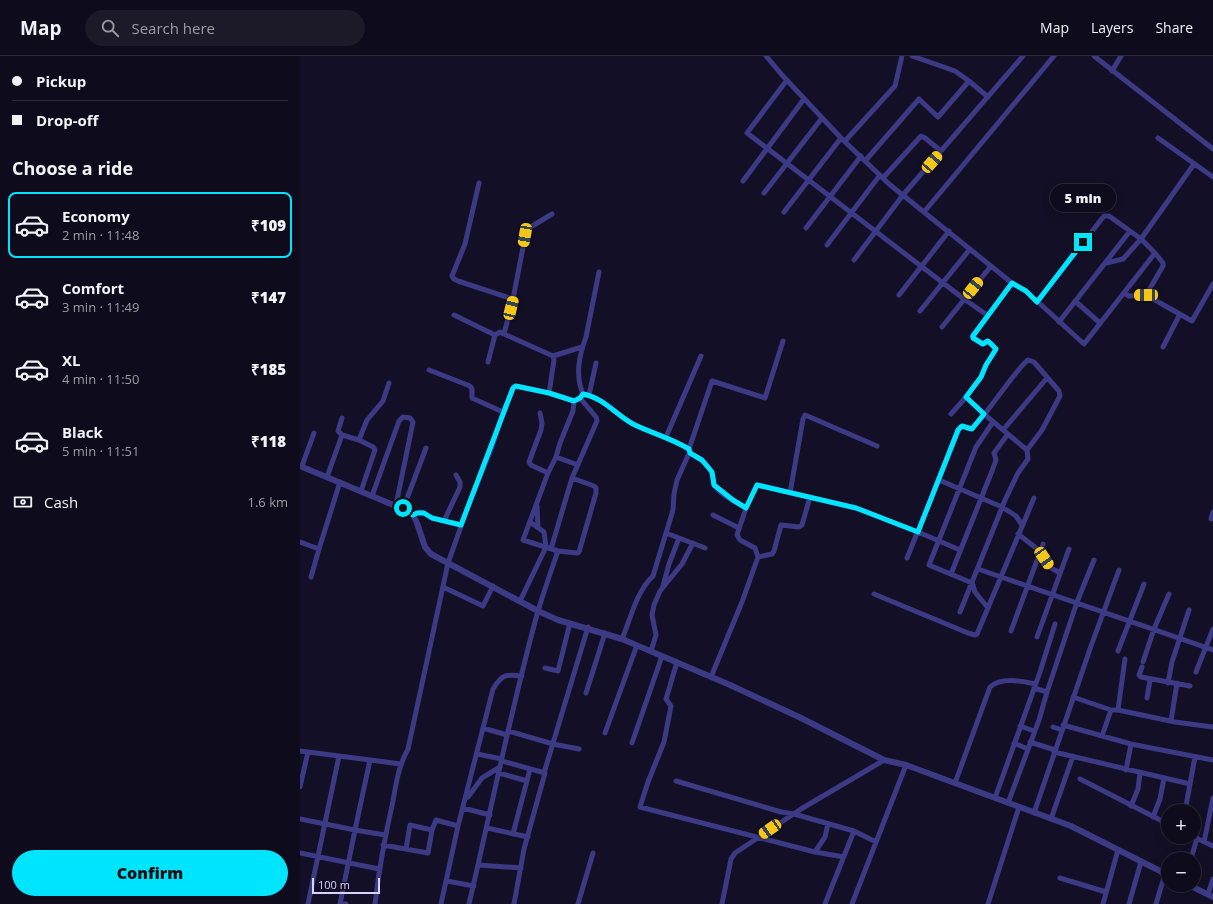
<!DOCTYPE html>
<meta charset="utf-8">
<style>
:root{--surface:#0e0b1c;--page:#1c1929;--text:#f1f3f6;--muted:#9b9ba3;--line:#2e2b3b;--accent:#00e5ff}
body{margin:0;font-family:"Open Sans",sans-serif;background:var(--page);color:var(--text);height:100vh;display:flex;flex-direction:column;font-size:15px;white-space:nowrap}
*{box-sizing:border-box;margin:0}
p{font-size:13px;color:var(--muted)}
.icon{flex:none;width:22px;height:22px;fill:none;stroke:currentColor;stroke-width:2;stroke-linecap:round;stroke-linejoin:round}
.map{position:relative;flex:1;overflow:hidden}
.details{display:flex;flex-direction:column;background:var(--surface);width:300px}
.details>*{flex:none}
.top-card{display:grid;align-content:center;height:88px;padding:0 12px;background:var(--surface)}
.tools{position:absolute;left:861px;top:748px;display:grid;gap:8px}
.tools a{display:grid;place-items:center;width:40px;height:40px;border-radius:50%;background:var(--surface);box-shadow:0 2px 10px #0003,0 0 0 1px var(--line);font-size:20px}
.scale{position:absolute;left:12px;bottom:10px;width:68px;box-sizing:border-box;padding-left:4px;border:2px solid #d9d4ff;border-top:0;font-size:11px;line-height:14px;white-space:nowrap;color:#d9d4ff;-webkit-text-stroke:3px #130f26;paint-order:stroke}
.end{position:absolute;width:18px;height:18px;margin:-9px;border:5px solid #00e5ff;background:#111;box-shadow:0 0 0 2px #111}
.from{border-radius:50%}
.bubble{position:absolute;height:28px;border-radius:14px;background:var(--surface);box-shadow:0 2px 10px #0003,0 0 0 1px var(--line);font-size:13px;font-weight:800;line-height:28px;text-align:center}
.car{position:absolute;width:12px;height:24px;margin:-12px -6px;border-radius:5px;box-shadow:0 0 3px 1px #0007;background:linear-gradient(#f5c518 24%,#345 0 40%,#f5c518 0 76%,#345 0 86%,#f5c518 0)}
.top-card b{display:flex;align-items:center;gap:14px;height:38px;font-size:15px}
.top-card b+b{border-top:1px solid var(--line)}
.top-card i{width:10px;height:10px;background:var(--text)}
ul{padding:0;list-style:none}
li{display:flex;align-items:center;gap:12px;height:66px;margin:0 8px 6px;padding:0 4px;border:2px solid transparent;border-radius:8px}
li div{flex:1}
li b{display:block;font-size:15px}
li em{font-style:normal;font-weight:800}
li.active{border-color:var(--accent)}
li>.icon{width:36px;height:36px;stroke-width:1.5}
h2{padding:0 12px;font-size:18px;line-height:48px}
.pay{display:flex;align-items:center;gap:10px;height:44px;padding:0 12px;font-size:15px}
.pay p{margin-inline-start:auto}
.button{display:flex;gap:8px;margin-top:auto;padding:8px 12px}
.button a{flex:1;height:46px;border-radius:24px;background:var(--accent);color:#111;font-size:16px;font-weight:800;line-height:46px;text-align:center}
header{display:flex;align-items:center;gap:24px;box-sizing:border-box;height:56px;padding:0 20px;background:var(--surface);border-bottom:1px solid var(--line)}
header strong{font-size:19px}
nav{display:flex;gap:22px;margin-inline-start:auto;font-size:14px}
.search{width:280px;height:36px;background:var(--page);display:flex;align-items:center;gap:10px;box-sizing:border-box;padding:0 14px;border-radius:22px;color:var(--muted);font-size:15px}
main{display:flex;flex:1;min-height:0}
.map>svg:first-child{display:block}
.lines{fill:none;stroke-linecap:round;stroke-linejoin:round}
.minor{stroke:#3d3a85;stroke-width:5}
.tertiary{stroke:#3d3a85;stroke-width:6}
.route{stroke:#00e5ff;stroke-width:5}
</style>
<header>
<strong>Map</strong>
<div class="search"><svg class="icon" aria-label="search" viewBox="0 0 24 24"><circle cx="10" cy="10" r="6"/><path d="M15 15l6 6"/></svg>Search here</div>
<nav><a>Map</a><a>Layers</a><a>Share</a></nav>
</header>
<main>
<section class="details">
<div class="top-card">
<b><i class="from"></i>Pickup</b>
<b><i></i>Drop-off</b>
</div>
<h2>Choose a ride</h2>
<ul>
<li class="active"><svg class="icon" aria-label="car" viewBox="0 0 24 24"><path d="M5 17H2v-5l4-1 3-4h7l3 4 3 1v5h-3M9 17h6M6 11h13"/><circle cx="7" cy="17" r="2"/><circle cx="17" cy="17" r="2"/></svg><div><b>Economy</b><p>2 min · 11:48</p></div><em>₹109</em></li>
<li><svg class="icon" aria-label="car" viewBox="0 0 24 24"><path d="M5 17H2v-5l4-1 3-4h7l3 4 3 1v5h-3M9 17h6M6 11h13"/><circle cx="7" cy="17" r="2"/><circle cx="17" cy="17" r="2"/></svg><div><b>Comfort</b><p>3 min · 11:49</p></div><em>₹147</em></li>
<li><svg class="icon" aria-label="car" viewBox="0 0 24 24"><path d="M5 17H2v-5l4-1 3-4h7l3 4 3 1v5h-3M9 17h6M6 11h13"/><circle cx="7" cy="17" r="2"/><circle cx="17" cy="17" r="2"/></svg><div><b>XL</b><p>4 min · 11:50</p></div><em>₹185</em></li>
<li><svg class="icon" aria-label="car" viewBox="0 0 24 24"><path d="M5 17H2v-5l4-1 3-4h7l3 4 3 1v5h-3M9 17h6M6 11h13"/><circle cx="7" cy="17" r="2"/><circle cx="17" cy="17" r="2"/></svg><div><b>Black</b><p>5 min · 11:51</p></div><em>₹118</em></li>
</ul>
<div class="pay"><svg class="icon" aria-label="cash" viewBox="0 0 24 24"><path d="M3 7h18v10H3z"/><circle cx="12" cy="12" r="2"/></svg>Cash<p>1.6 km</p></div>
<div class="button"><a>Confirm</a></div>
</section>
<div class="map">
<svg width="913" height="848" viewBox="0 0 913 848">
<rect width="100%" height="100%" fill="#130f26"/>
<g class="lines">
<!-- minor -->
<path class="minor" d="M466,0L482,19L541,82L589,128L712,227
M794,0L913,93
M812,15L821,0
M487,24L447,77L664,243L687,259
M669,25L688,41
M858,82L913,121
M545,85L595,30L602,0
M565,105L619,43L638,61L669,25L655,15L612,0
M583,122L621,80L625,82L641,95
M443,125L504,43
M179,127L165,188L152,220L154,223L158,225L213,243
M464,137L522,62
M484,156L541,82
M624,156L754,0
M252,158L229,172L226,176L213,243L204,278L253,300L254,304L249,337L274,345L280,342L283,338C304,342 315,358 333,368C351,377 371,382 389,393L390,395L377,424L374,438L373,454L353,520C336,536 331,562 322,583
M506,172L561,100
M527,189L580,119
M554,204L603,139L723,0
M824,237L829,240L846,239L892,265L913,228
M599,239L649,175
M846,239L863,210V207L855,197
M775,245L800,267
M737,246L804,160H809L830,175
M620,255L670,193
M154,259L195,279
M759,266L830,175L841,183L823,203L806,207
M642,271L691,210
M863,291L880,258
M253,300L282,291
M188,306L195,279L200,276L204,278
M283,338C275,319 279,300 286,281L299,216
M289,339L296,307
M203,356L214,330L249,337
M240,357L242,367L241,374L229,406L231,409L248,417
M651,358L666,341L681,321L686,309L695,295C696,291 691,286 687,285L682,288L672,280L712,227L726,235L784,288L855,197L841,183L894,108
M703,374L747,322
M42,379L38,375L42,362
M366,381L401,300
M389,393L412,325L465,342L483,285
M390,397C398,402 410,409 412,418C414,422 413,427 415,430C422,440 436,446 446,452
M256,401L278,409
M2,410L14,377
M27,421L42,379L59,384
M639,424L702,451L716,460L722,469
M61,435L75,394L73,391L59,384L67,364L83,345L89,327
M490,437L503,363L505,359L577,390
M72,440L99,365L103,361L110,362L113,366L96,449
M237,450L238,471
M103,453L126,392
M113,459L120,456L124,457L132,462L161,469
M413,459L439,472
M911,463L913,456
M144,465L160,431V426L156,419
M366,477L405,492
M718,478L740,495L751,512L760,517
M0,486L19,493L40,426
M251,493L272,422L297,365L296,361L280,342
M258,495L277,497L279,496L296,437V432L294,430L272,422
M458,501L472,498L474,495L481,469L499,471L502,469L510,441
M607,502L660,371H663L669,373C679,372 714,314 728,304L734,306L759,335L760,340L742,374L727,394L684,358L666,341
M678,513L913,594
M651,518L692,415L696,404L694,397L708,378
M11,521L19,493
M672,526L675,536L688,552
M672,527L629,509L676,391L693,366
M363,530L369,508L379,482
M143,531L183,550L193,530
M574,538L668,577L675,579L677,578L734,442
M220,545L246,491L244,476L230,466
M660,556L705,444L718,417L728,403L727,394
M711,575L743,488
M737,581L769,493
M351,595L356,579L352,559L354,549L360,535L382,508L393,487
M818,595L844,528
M377,606L366,643L371,650L364,686L348,726L340,751L515,796L544,801
M843,606L854,573L869,538
M842,611L839,619L841,621L890,630
M245,612L258,615L270,567
M896,616L913,573
M411,621L442,546L458,501L455,492L440,484L437,479L446,452L457,429L556,452L618,476L660,494
M868,627L872,606L889,554
M734,632L747,636
M286,637L305,577
M773,641L811,654H818L875,666L913,671
M847,642L850,624
M818,654L825,603
M871,665L877,627
M763,669L831,688L913,704
M720,670L734,675
M753,671L762,674
M183,672L207,679
M208,675L253,688L279,693
M305,677L337,589
M802,680L811,654
M730,686L755,694
M332,687L362,600
M714,687L728,693
M0,695L101,708
M754,696L890,728
M177,698L202,703
M202,705L245,717L224,793L214,848
M826,714L831,688
M199,717L227,725
M244,717L288,571
M780,723L868,768
M376,725L481,756L494,758L554,775L576,786
M655,727L690,631C701,621 723,625 735,628
M0,731L8,696
M168,741L182,722L200,711
M695,742L740,616L755,568
M708,747L739,664L747,636L777,546L794,504
M831,750L838,733L840,717
M163,752L190,759
M885,755L895,701
M734,757L791,590L819,514
M853,761L860,743L864,722
M0,763L55,774L70,704
M751,763L773,700
M187,772L228,781
M213,778L230,713
M894,781L913,790
M904,786L913,742
M83,789L128,797L132,774L136,764L158,770
M106,793L110,769L132,774
M515,796L525,781L528,768
M0,797L79,813
M891,803L897,782
M178,809L221,812
M760,822L806,836
M147,825L174,830
M908,838L913,823
M8,848L39,700
M46,848H40L55,774L85,779
M75,848C79,813 85,780 93,745C96,727 99,709 108,693L148,507L169,448L192,391L203,356L172,342V333L170,330L129,314
M141,848L158,770L193,633C202,618 206,618 222,620
M169,848C192,750 211,652 238,555C244,535 251,515 258,495L223,484L248,417L256,401L260,387L273,355L274,345
M278,848L293,797
M422,848L431,803L435,797L501,753L569,713L584,704
M525,848L554,775
M552,848L606,709
M688,848L719,751
M803,848L818,794
M829,848L841,806
M856,848L865,818"/>
<!-- tertiary -->
<path class="tertiary" d="M0,410L103,453L113,459L117,467L125,491L131,498L238,555L258,564L322,583L430,629L499,661L584,704L606,709L771,770L868,819
M889,829L913,841"/>
</g>
<g class="lines">
<!-- route -->
<path class="route" d="M103,452L113,459L117,457H124L132,462L161,469L213,332L216,330L249,337L274,345L280,342L283,338C304,342 315,358 333,368C351,377 371,382 389,393L390,397L402,404L412,416L414,429L433,444L446,452L457,429L556,452L618,476L658,374L662,370L672,373L684,358L666,341L681,321L686,309L696,293L688,285L683,288L673,282V280L712,227L726,235L737,246L783,186"/>
</g>
</svg>
<div class="tools">
<a>+</a>
<a>−</a>
</div>
<div class="scale">100 m</div>
<i class="end from" style="left:103px;top:452px"></i>
<i class="end" style="left:783px;top:186px"></i>
<div class="bubble" style="left:750px;top:128px;width:66px">5 min</div>
<i class="car" style="left:632px;top:106px;rotate:41deg"></i>
<i class="car" style="left:225px;top:179px;rotate:190deg"></i>
<i class="car" style="left:673px;top:232px;rotate:39deg"></i>
<i class="car" style="left:846px;top:239px;rotate:269deg"></i>
<i class="car" style="left:211px;top:252px;rotate:14deg"></i>
<i class="car" style="left:744px;top:502px;rotate:146deg"></i>
<i class="car" style="left:470px;top:773px;rotate:236deg"></i>
</div>
</main>
